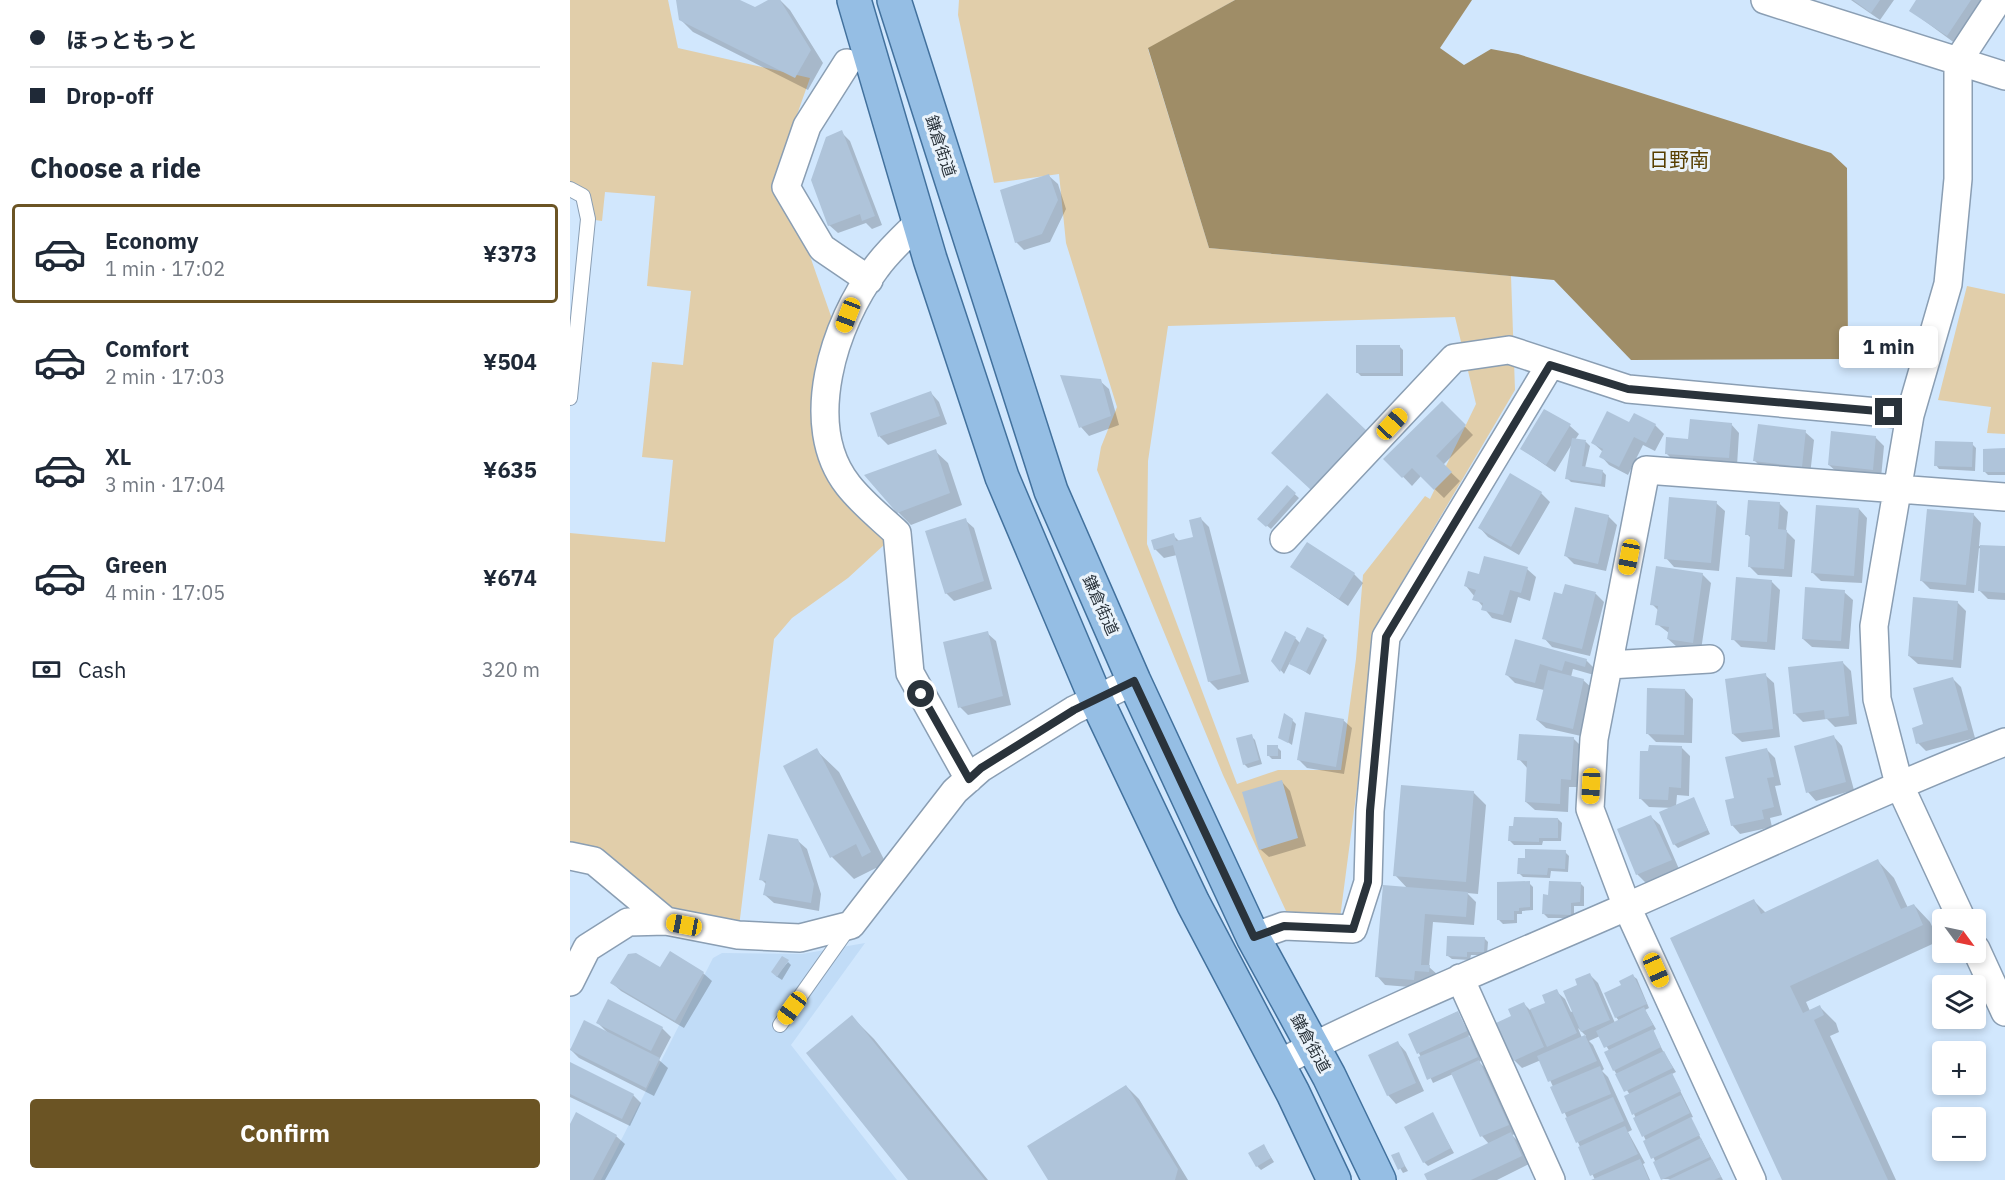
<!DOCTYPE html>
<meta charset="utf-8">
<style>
:root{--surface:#fff;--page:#f6f6f7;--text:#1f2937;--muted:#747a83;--line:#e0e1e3;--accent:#6b5424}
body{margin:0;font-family:"IBM Plex Sans","Noto Sans JP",sans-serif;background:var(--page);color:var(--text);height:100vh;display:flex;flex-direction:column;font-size:22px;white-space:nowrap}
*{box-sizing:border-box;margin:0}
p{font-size:20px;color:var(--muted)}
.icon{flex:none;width:33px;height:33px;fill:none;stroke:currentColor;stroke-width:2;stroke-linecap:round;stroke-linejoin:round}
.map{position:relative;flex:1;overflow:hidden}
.details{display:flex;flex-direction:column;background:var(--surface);width:570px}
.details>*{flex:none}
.hud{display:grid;align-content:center;height:132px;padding:0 30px;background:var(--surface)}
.needle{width:39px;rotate:123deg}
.fabs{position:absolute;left:1362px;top:909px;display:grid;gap:12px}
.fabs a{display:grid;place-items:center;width:54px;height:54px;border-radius:6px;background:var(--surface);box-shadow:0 3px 9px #0003;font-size:30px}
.end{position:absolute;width:27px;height:27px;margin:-14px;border:8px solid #2a333b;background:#fff;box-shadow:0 0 0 3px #fff}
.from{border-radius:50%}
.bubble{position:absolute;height:42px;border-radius:6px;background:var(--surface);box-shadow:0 3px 9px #0003;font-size:20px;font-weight:700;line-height:42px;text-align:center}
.car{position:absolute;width:18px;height:36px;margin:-18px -9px;border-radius:8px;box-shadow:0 0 4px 2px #0007;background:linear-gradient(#f5c518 24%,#345 0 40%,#f5c518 0 76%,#345 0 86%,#f5c518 0)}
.hud b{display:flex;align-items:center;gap:21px;height:57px;font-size:22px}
.hud b+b{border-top:2px solid var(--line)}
.hud i{width:15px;height:15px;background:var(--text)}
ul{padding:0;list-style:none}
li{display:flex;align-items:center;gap:18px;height:99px;margin:0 12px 9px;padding:0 18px;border:3px solid transparent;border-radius:6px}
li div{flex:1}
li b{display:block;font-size:22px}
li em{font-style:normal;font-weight:700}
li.on{border-color:var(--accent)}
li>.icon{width:54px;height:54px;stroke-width:1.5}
h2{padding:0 30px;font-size:27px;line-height:72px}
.pay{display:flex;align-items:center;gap:15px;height:66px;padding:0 30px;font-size:22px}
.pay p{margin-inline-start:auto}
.primary-button{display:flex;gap:12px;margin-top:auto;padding:12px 30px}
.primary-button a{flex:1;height:69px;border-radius:6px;background:var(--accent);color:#fff;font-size:24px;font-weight:700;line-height:69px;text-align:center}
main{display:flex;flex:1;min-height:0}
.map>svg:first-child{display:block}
.built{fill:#c1dcf7}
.green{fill:#e1ceaa;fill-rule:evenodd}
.water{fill:#9f8d67}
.shadow{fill:#0003;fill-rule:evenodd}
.building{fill:#afc4da}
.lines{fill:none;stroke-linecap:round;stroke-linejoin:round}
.lane-casing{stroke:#8a9eb3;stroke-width:16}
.street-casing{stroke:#8a9eb3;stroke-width:30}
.primary-casing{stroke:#42719d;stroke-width:36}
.lane{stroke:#fff;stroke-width:14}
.street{stroke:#fff;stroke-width:27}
.primary{stroke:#95bee4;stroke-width:33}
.route{stroke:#2a333b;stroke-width:8}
.labels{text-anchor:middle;stroke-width:6;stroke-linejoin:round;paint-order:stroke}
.street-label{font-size:16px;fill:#2a333b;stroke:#eaf3fb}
.quarter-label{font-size:20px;fill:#573f00;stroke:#eaf3fb}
</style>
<main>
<section class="details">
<div class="hud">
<b><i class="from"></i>ほっともっと</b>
<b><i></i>Drop-off</b>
</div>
<h2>Choose a ride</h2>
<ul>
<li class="on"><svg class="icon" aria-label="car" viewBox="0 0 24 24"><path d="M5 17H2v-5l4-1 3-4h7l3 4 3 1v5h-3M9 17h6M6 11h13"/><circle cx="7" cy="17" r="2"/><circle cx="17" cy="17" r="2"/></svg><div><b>Economy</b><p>1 min · 17:02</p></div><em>¥373</em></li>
<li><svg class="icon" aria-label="car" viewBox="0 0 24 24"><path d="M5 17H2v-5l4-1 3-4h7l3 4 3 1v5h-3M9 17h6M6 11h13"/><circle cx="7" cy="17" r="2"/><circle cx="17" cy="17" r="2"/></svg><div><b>Comfort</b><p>2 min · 17:03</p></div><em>¥504</em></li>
<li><svg class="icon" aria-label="car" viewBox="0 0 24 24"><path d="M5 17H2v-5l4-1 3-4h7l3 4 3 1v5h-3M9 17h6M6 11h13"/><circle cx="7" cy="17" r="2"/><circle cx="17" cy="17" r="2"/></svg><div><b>XL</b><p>3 min · 17:04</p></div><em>¥635</em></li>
<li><svg class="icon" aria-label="car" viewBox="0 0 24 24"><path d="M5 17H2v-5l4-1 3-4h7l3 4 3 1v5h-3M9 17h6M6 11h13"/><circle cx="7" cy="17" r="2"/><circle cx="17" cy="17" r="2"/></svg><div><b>Green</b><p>4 min · 17:05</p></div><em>¥674</em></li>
</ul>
<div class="pay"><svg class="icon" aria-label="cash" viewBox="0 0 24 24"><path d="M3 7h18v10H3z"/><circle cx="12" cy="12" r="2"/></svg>Cash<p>320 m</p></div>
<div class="primary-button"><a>Confirm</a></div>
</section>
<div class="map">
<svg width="1435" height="1180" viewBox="0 0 1435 1180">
<rect width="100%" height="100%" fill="#d1e7fd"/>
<!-- built -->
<path class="built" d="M295,943L221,1045L327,1180H31L143,958L152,953L232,954Z"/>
<!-- green -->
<path class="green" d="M0,0H98L108,48L240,78L206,174L209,198L233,236L269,339L257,442L327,533L278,578L222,618L204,639L168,935L96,921L0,856V533L95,542L103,460L72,457L82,362L113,365L121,291L77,286L85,196L35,192L32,221L18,219L13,196L0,189Z
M389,0H665L578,49L639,248L941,276L945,390L809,621L770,918L716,911L653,775L527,470L531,447L547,407L496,243L489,174L424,183L388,15ZM885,317L906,404L860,499L855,496L793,575L786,659L771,770H708L667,784L577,544L578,461L598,326Z
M1397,286L1435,294V434L1417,433L1421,407L1368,400Z"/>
<!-- water -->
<path class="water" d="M665,0H902L870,48L894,65L921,49L948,54L1261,153L1277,168L1278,359L1061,360L984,280L639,248L578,48Z"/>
<!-- shadow -->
<path class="shadow" d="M107,0H167L185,9L202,0H210L220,10L253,63L238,90L123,32L110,19Z
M1281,0H1324L1310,20Z
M1347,0H1423L1386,44L1341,11Z
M271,132L280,141L312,225L302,229L296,223L268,233L259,225Z
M479,176L488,184L496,209L480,242L454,250L446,242Z
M829,346L833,350V376H791L787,372Z
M530,381L539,389L549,425L519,436L511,427Z
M361,393L369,402L377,424L318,445L310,437L302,414Z
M872,403L903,435L873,465L890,481L874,498L851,476L842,486L816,459Z
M975,411L1000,426L1009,434L1005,440L1016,442L1020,446L1015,468L1032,471L1036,475L1035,487L1001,482L997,478L1002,444L985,472L952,449Z
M1059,424L1085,425L1094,434L1085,451L1073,445L1058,475L1039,465L1031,456L1033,452L1023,443Z
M1161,424L1169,433L1167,466L1105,462L1096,453Z
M1235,432L1244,440L1240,475L1193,469L1185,461Z
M1305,437L1314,446L1311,478L1268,473L1259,465Z
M1402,444L1406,448L1405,471L1369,469L1366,465Z
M1415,450H1435V475H1418L1414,471Z
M365,451L378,463L392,505L341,525L328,512Z
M940,476L971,493L980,502L949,555L918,537L910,528Z
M717,487L729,498L701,529L689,519Z
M1146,503L1155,511L1149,571L1104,567L1096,558Z
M1209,503L1218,512L1216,531L1225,540L1222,577L1188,575L1179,566L1181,538L1177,534Z
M1289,509L1297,518L1292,583L1251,581L1242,572Z
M1403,514L1411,523L1409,546L1435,548V600L1418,599L1409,590L1411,549L1409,548L1404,593L1360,589L1351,580Z
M1038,516L1047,525L1036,571L1004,564L996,556Z
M631,519L639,527L679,682L648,690L639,681L607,555L594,558L585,549L603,535L610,542L624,538Z
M395,520L404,528L422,589L384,601L376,593Z
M737,544L784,574L793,583L778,606L722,567Z
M957,569L966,577L960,601L948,597L941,623L922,618L896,586L910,576Z
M1132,574L1141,583L1131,650L1107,647L1098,639L1099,633L1087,624L1089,611L1082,604Z
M1201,581L1210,590L1205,650L1171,647L1163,639Z
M1274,592L1283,600L1279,649L1242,647L1233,639Z
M1026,594L1034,602L1020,656L982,647L974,638L993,596Z
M1387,602L1396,611L1391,668L1348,664L1339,656Z
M417,633L426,641L441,705L398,715L390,707Z
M753,636L757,640L740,675L720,662L714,674L703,661L725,638L730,643Z
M946,641L1016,660L1025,669L1024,675L1003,669L1001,677L1013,680L1022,688L1011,736L976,728L967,720L974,690L945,683L937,675Z
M1273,663L1281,671L1287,724L1265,727L1257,719L1233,722L1224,713Z
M1195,675L1204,683L1210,737L1172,742L1163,734Z
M1383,679L1391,687L1405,738L1356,751L1348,743Z
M1115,690L1123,699L1122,743L1086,742L1078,734Z
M722,720L726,724L722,745L710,737Z
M773,720L782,728L774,774L737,768L729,760Z
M681,736L685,740L692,764L678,768L674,764Z
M1264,737L1272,746L1284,790L1246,801L1238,792Z
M1003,738L1012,747L1009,787H999L998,812L965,810L956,802L958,769L949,759Z
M707,747L711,751V759H702L698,755Z
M1111,747L1120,756L1119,796L1107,795L1106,806L1123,799L1140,834L1108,848L1104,844V808L1079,807L1071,799Z
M246,750L269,772L322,875L316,878L306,868L284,879L262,857Z
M1197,750L1205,758L1211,785L1205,786L1212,815L1200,818L1202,827L1170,834L1162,825L1165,799Z
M712,782L720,791L736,846L699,857L690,849Z
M903,792L916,805L908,894L897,893L906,902L904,925L863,922L859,967L868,975L867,980L853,979L852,988L815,985L807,976L838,889L825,875Z
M1081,817L1090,825L1109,869L1076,883L1067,874Z
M988,819L992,823L991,841H973L972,845H944L940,841Z
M228,841L237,849L251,894L249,911L204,903L195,895L197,885L191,879Z
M995,852L999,856L998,872L981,871L980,878L953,877L949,873Z
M1308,861L1324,878L1338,908L1344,905L1360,922L1369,941L1236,1002L1240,1011L1250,1007L1266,1023L1269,1032L1260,1036L1326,1180H1214L1184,901L1196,913Z
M959,883L963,887V910L952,911V914H947V923L933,924L929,920Z
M1010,883L1014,887V906H1004V918H978L974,914L980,896Z
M914,938L918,942L917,955H901L900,960L882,959L878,956Z
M218,962L221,965L212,980L206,976Z
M133,973L142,981L114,1028L51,991L42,983Z
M1020,975L1028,983L1045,1023L1049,1021L1046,1017L1053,986L1063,976L1067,979L1079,1008L1075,1010L1086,1029L1083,1031L1093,1051L1106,1072L1102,1074L1123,1117L1120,1118L1153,1180L1093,1179L1064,1114L1060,1095L1044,1070L1040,1052L1030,1036L1019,1041L1023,1045L1034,1069L1032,1071L1038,1077L1062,1130L1058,1132L1075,1163L1073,1164L1080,1180H1025L971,1060L952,1068L944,1060L943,1017L954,1004L960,1010L977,1003L986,991L995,999L1001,1012L1003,1011L1009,986ZM1008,1028L1016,1036L1012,1038Z
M887,1012L900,1035L898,1036L903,1041L911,1061L909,1062L917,1070L946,1134L942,1135L949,1142L959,1164L927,1180H859L919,1144L912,1136L883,1074L863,1083L840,1034Z
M282,1017L304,1039L418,1180H340Z
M28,1023L92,1028L101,1037L89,1060L98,1068L84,1096L9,1058L0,1049L39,1034Z
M828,1043L836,1052L854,1091L826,1104L818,1095Z
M0,1064L63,1095L71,1103L60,1126L0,1097Z
M556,1086L569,1099L618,1180H480Z
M862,1114L884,1153L858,1166L854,1162Z
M0,1127L46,1136L55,1144L35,1180H0Z
M694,1146L704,1162L691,1170L687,1166Z
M828,1154L838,1171L833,1173L823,1156Z"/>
<!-- building -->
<path class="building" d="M106,0H170L185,7L198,0H210L241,50L225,78L109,20Z
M1283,0H1310L1301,13Z
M1346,0H1401L1377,36L1339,11Z
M272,130L305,216L292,221L290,214L258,226L241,180L256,137Z
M479,174L488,200L472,234L445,243L430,190Z
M786,345H830V373H786Z
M490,375L531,379L541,416L509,428Z
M361,391L370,416L308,437L300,413Z
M757,393L797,431L741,490L701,453Z
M872,401L896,425L866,456L882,472L864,490L842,468L832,478L813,459Z
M974,409L1001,424L976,465L950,449Z
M1037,411L1059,422L1064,413L1086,424L1076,443L1064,437L1049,467L1029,457L1033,449L1021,443Z
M1120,419L1162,423L1159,458L1095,454L1096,437L1118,439Z
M1188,424L1236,430L1232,467L1183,461Z
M1261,431L1306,436L1303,470L1258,465Z
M1002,438L1016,440L1012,466L1033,470L1031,484L995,479Z
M1365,441L1403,442L1402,467L1364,466Z
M1435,448V472H1413V449Z
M366,449L380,493L327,513L294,475Z
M940,473L972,492L941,547L908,528Z
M717,485L726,493L696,527L687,519Z
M1099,497L1147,501L1141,563L1094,559Z
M1178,500L1210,502L1208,529L1217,530L1214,569L1178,567L1180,535H1175Z
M1246,505L1289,508L1284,576L1241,573Z
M1005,507L1039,515L1028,564L994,556Z
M1357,509L1404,513L1396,585L1350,581Z
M631,517L671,674L638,682L603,545L584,550L581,540L604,533L606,541L623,537L619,520Z
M396,518L414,581L375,594L355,531Z
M737,542L785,573L769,599L720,567Z
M1410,545L1435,546V593L1408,591Z
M914,556L958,567L951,593L940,590L933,615L911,610L913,603L902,600L906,590L894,586L898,571L909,574Z
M1086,566L1133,573L1123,643L1097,639L1099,627L1085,625L1088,606L1080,605Z
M1166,577L1202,580L1197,642L1161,640Z
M995,584L1026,592L1012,649L972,639L984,592L992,594Z
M1235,587L1275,590L1271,641L1232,639Z
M1343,597L1388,601L1383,660L1338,656Z
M737,627L754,635L736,672L719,664Z
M418,631L433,696L388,708L373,642Z
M715,631L726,637L710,672L701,661Z
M945,639L1017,659L1015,667L995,661L992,671L970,664L965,683L935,675Z
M1273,661L1279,716L1255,719L1254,710L1223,714L1218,667Z
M978,670L1014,679L1003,729L966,720Z
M1196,673L1203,729L1162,734L1155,679Z
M1383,677L1398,730L1346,744L1342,728L1353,724L1343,688Z
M1077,688L1115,689L1114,735L1076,734Z
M735,712L774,719L766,767L727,760Z
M714,713L723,719L718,743L708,738Z
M682,734L689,760L673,765L666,738Z
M949,734L1004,737L1001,780L991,779L990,804L955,802L957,761L947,760Z
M1264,735L1276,782L1236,793L1224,746Z
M697,745H708V756H697Z
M1079,745L1112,746L1111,788L1099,787L1098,800L1069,799L1070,751H1078Z
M247,748L301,852L292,857L286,844L260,858L213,766Z
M1197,748L1204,777L1197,778L1204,807L1192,810L1194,819L1161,826L1155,800L1164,798L1155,757Z
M712,780L728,838L689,850L672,792Z
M831,785L904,791L896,882L823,876Z
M1124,797L1138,830L1103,845L1089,812Z
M1081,815L1102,860L1066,875L1047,829Z
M944,817L988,818V838H969V842L938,841L939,826H943Z
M198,834L228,839L244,884L241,903L193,895L196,881L189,880Z
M955,849L996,850L995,869L978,868L977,875L947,874L948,858H955Z
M1308,859L1331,909L1344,904L1353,925L1220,986L1233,1013L1250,1005L1254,1015L1244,1020L1318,1180H1212L1100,938L1184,899L1191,914Z
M960,881V907L949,908V911H944V920H927V882Z
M979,881L1011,882L1010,902L1001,903V915L972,914L973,894L978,895Z
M813,885L898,892L896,917L855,914L851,965H860L859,972L845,971L844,980L805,977Z
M877,936L915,937L914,952H897V957L876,956Z
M100,951L134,972L105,1021L40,983L58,954L66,953L90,967Z
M212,956L219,960L207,977L201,972Z
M1020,973L1040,1020L1011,1032L993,991L1007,985L1005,979Z
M1063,974L1077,1004L1045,1018L1034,993L1051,985L1049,981Z
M987,989L1007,1033L977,1047L960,1009L975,1003L972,995Z
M38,999L93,1027L81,1051L26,1023Z
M954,1002L974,1047L943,1061L926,1023L941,1016L938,1009Z
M1074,1007L1083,1025L1034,1048L1026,1031Z
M888,1011L897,1031L847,1054L838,1034Z
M282,1015L415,1180H338L236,1053Z
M14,1020L90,1058L76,1088L0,1050Z
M1083,1029L1091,1047L1043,1071L1034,1052Z
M1015,1035L1027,1061L978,1082L967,1056Z
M899,1036L908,1057L857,1080L848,1057Z
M828,1041L846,1083L817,1096L798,1055Z
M1094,1051L1103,1068L1054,1092L1045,1074Z
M909,1060L939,1125L910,1137L881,1073Z
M0,1062L64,1094L52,1119L0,1094Z
M1030,1066L1041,1094L992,1114L980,1087Z
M1102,1073L1111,1091L1062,1115L1054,1096Z
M556,1085L608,1169L605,1180H478L457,1146Z
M1111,1095L1120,1113L1072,1137L1063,1118Z
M1043,1097L1054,1121L1006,1143L995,1118Z
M6,1112L47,1135L23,1180H0V1124Z
M863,1112L881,1148L853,1163L834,1127Z
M1121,1117L1130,1135L1081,1159L1073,1141Z
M1055,1126L1068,1154L1020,1176L1008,1147Z
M941,1132L952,1156L901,1180H857L854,1174Z
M1131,1138L1140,1157L1091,1180L1083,1162Z
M694,1144L701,1158L686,1167L678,1153Z
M829,1152L835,1166L828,1170L821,1155Z
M1070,1159L1079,1180H1021Z
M1142,1159L1151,1177L1144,1180H1098Z"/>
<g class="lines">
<!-- lane casing -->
<g class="lane-casing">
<path id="lane" d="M0,189L13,196L18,219L0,398
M210,1025L278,929"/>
</g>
<!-- street casing -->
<g class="street-casing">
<path id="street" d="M1195,0L1435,76
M277,63L237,126L216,187L252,248L299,280
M350,221C335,236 318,251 306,268C264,323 231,425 278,485C292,503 311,518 327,533L340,673L399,779
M714,539L884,358L939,350L1058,389L1340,415
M1039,665L1140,659
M0,856L24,861L96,921
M1392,920L1329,784L1307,699L1304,626L1340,415L1378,284L1388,179V61L1428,0
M683,937L714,926L783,929L798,882L800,811L816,637L980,365
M1406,949L1435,1012
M890,978L981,1180
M0,982L17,948L58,922L96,921L168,935L230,938L281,925L385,791L411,768L504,710L564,681
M708,1064C821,1006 940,958 1056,907C1182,852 1307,792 1435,742
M1182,1180L1057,907L1020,809L1024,739L1076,470L1435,497"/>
</g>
<!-- primary casing -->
<g class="primary-casing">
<path id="primary" d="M284,0L360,259L432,477L526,699L623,903L723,1093L764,1180
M324,0L481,491L564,681L683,937L759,1076L809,1180"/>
</g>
<!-- lane -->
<use href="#lane" class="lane"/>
<!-- street -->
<use href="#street" class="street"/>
<!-- primary -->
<use href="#primary" class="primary"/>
</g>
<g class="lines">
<!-- route -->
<path class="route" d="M351,694L399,779L411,768L504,710L564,681L684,937L714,926L783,929L798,882L800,811L816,637L980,365L1058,389L1319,412"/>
</g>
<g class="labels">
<!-- street labels -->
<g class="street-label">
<text transform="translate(371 146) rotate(72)" y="6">鎌倉街道</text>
<text transform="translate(531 605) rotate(66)" y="6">鎌倉街道</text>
<text transform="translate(741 1043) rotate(61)" y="6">鎌倉街道</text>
</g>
<!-- quarter labels -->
<g class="quarter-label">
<text x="1109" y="167">日野南</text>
</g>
</g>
</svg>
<div class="fabs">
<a><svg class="needle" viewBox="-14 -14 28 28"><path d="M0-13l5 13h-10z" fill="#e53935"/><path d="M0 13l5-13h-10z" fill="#747a83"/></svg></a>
<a><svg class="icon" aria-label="layers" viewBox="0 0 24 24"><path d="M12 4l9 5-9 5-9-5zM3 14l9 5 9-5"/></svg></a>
<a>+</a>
<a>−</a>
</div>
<i class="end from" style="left:351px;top:694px"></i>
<i class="end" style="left:1319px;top:412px"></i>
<div class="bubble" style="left:1269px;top:326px;width:99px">1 min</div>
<i class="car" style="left:278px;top:315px;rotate:201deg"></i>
<i class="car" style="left:822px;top:424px;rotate:43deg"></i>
<i class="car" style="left:1059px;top:557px;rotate:191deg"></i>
<i class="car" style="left:1021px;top:786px;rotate:183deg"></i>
<i class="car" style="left:114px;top:925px;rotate:281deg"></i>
<i class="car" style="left:1086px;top:970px;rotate:156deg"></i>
<i class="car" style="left:222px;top:1008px;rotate:216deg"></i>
</div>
</main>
